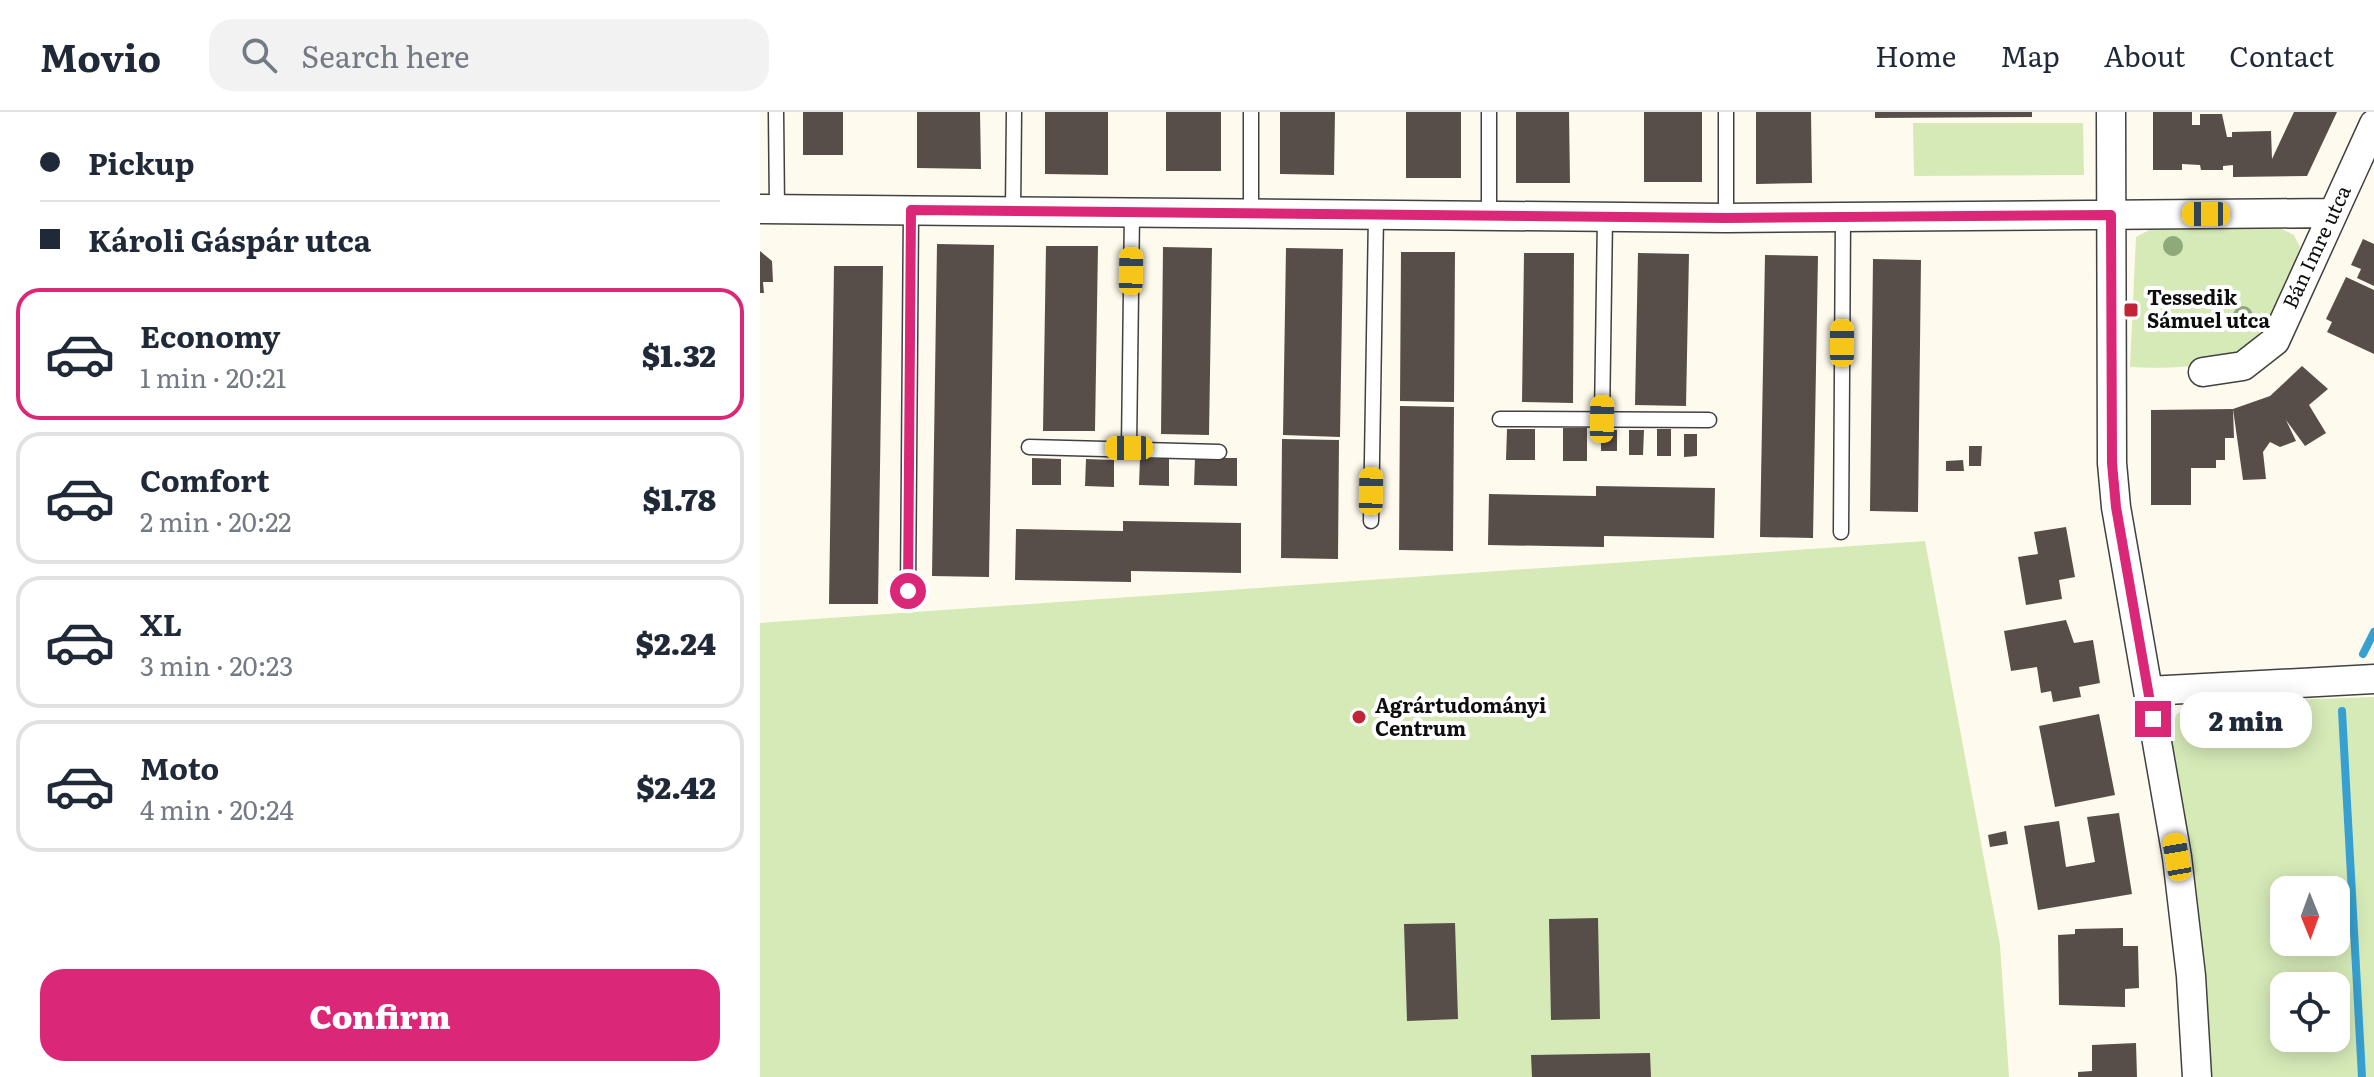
<!DOCTYPE html>
<meta charset="utf-8">
<style>
:root{--surface:#fff;--page:#f2f2f3;--text:#1f2937;--muted:#747a83;--line:#e0e1e3;--accent:#db2777}
body{margin:0;font-family:Literata,serif;background:var(--page);color:var(--text);height:100vh;display:flex;flex-direction:column;font-size:30px;white-space:nowrap}
*{box-sizing:border-box;margin:0}
p{font-size:26px;color:var(--muted)}
.icon{flex:none;width:44px;height:44px;fill:none;stroke:currentColor;stroke-width:2;stroke-linecap:round;stroke-linejoin:round}
.map{position:relative;flex:1;overflow:hidden}
.details{display:flex;flex-direction:column;background:var(--surface);width:760px}
.details>*{flex:none}
.hud{display:grid;align-content:center;height:176px;padding:0 40px;background:var(--surface)}
.needle{width:52px;rotate:179deg}
.tools{position:absolute;left:1510px;top:764px;display:grid;gap:16px}
.tools a{display:grid;place-items:center;width:80px;height:80px;border-radius:16px;background:var(--surface);box-shadow:0 4px 20px #0003;font-size:40px}
.end{position:absolute;width:36px;height:36px;margin:-18px;border:10px solid #db2777;background:#fff;box-shadow:0 0 0 4px #fff}
.from{border-radius:50%}
.bubble{position:absolute;height:56px;border-radius:24px;background:var(--surface);box-shadow:0 4px 20px #0003;font-size:26px;font-weight:800;line-height:56px;text-align:center}
.car{position:absolute;width:24px;height:48px;margin:-24px -12px;border-radius:10px;box-shadow:0 0 6px 2px #0007;background:linear-gradient(#f5c518 24%,#345 0 40%,#f5c518 0 76%,#345 0 86%,#f5c518 0)}
.hud b{display:flex;align-items:center;gap:28px;height:76px;font-size:30px}
.hud b+b{border-top:2px solid var(--line)}
.hud i{width:20px;height:20px;background:var(--text)}
ul{padding:0;list-style:none}
li{display:flex;align-items:center;gap:24px;height:132px;margin:0 16px 12px;padding:0 24px;border:4px solid var(--line);border-radius:24px}
li div{flex:1}
li b{display:block;font-size:30px}
li em{font-style:normal;font-weight:800}
li.current{border-color:var(--accent)}
li>.icon{width:72px;height:72px;stroke-width:1.5}
.action{display:flex;gap:16px;margin-top:auto;padding:16px 40px}
.action a{flex:1;height:92px;border-radius:24px;background:var(--accent);color:#fff;font-size:32px;font-weight:800;line-height:92px;text-align:center}
header{display:flex;align-items:center;gap:48px;box-sizing:border-box;height:112px;padding:0 40px;background:var(--surface);border-bottom:2px solid var(--line)}
header strong{font-size:38px}
nav{display:flex;gap:44px;margin-inline-start:auto;font-size:28px}
.search{width:560px;height:72px;background:var(--page);display:flex;align-items:center;gap:20px;box-sizing:border-box;padding:0 28px;border-radius:24px;color:var(--muted);font-size:30px}
main{display:flex;flex:1;min-height:0}
.map>svg:first-child{display:block}
.green{fill:#d6eab7;fill-rule:evenodd}
.lines{fill:none;stroke-linecap:round;stroke-linejoin:round}
.stream{stroke:#37a0d0;stroke-width:8}
.building{fill:#574e4a}
.service-casing{stroke:#414141;stroke-width:17}
.minor-casing{stroke:#414141;stroke-width:31}
.service{stroke:#fff;stroke-width:14}
.minor{stroke:#fff;stroke-width:28}
.tree{fill:#8ea97a}
.route{stroke:#db2777;stroke-width:10}
.poi-dot{fill:#c12337;stroke:#fff;stroke-width:3}
.labels{text-anchor:middle;stroke-width:8;stroke-linejoin:round;paint-order:stroke}
.street-label{font-size:20px;fill:#0e0e0e;stroke:#fff}
.poi-label{font-size:20px;font-weight:bold;fill:#0e0e0e;stroke:#fff;text-anchor:start}
</style>
<header>
<strong>Movio</strong>
<div class="search"><svg class="icon" aria-label="search" viewBox="0 0 24 24"><circle cx="10" cy="10" r="6"/><path d="M15 15l6 6"/></svg>Search here</div>
<nav><a>Home</a><a>Map</a><a>About</a><a>Contact</a></nav>
</header>
<main>
<section class="details">
<div class="hud">
<b><i class="from"></i>Pickup</b>
<b><i></i>Károli Gáspár utca</b>
</div>
<ul>
<li class="current"><svg class="icon" aria-label="car" viewBox="0 0 24 24"><path d="M5 17H2v-5l4-1 3-4h7l3 4 3 1v5h-3M9 17h6M6 11h13"/><circle cx="7" cy="17" r="2"/><circle cx="17" cy="17" r="2"/></svg><div><b>Economy</b><p>1 min · 20:21</p></div><em>$1.32</em></li>
<li><svg class="icon" aria-label="car" viewBox="0 0 24 24"><path d="M5 17H2v-5l4-1 3-4h7l3 4 3 1v5h-3M9 17h6M6 11h13"/><circle cx="7" cy="17" r="2"/><circle cx="17" cy="17" r="2"/></svg><div><b>Comfort</b><p>2 min · 20:22</p></div><em>$1.78</em></li>
<li><svg class="icon" aria-label="car" viewBox="0 0 24 24"><path d="M5 17H2v-5l4-1 3-4h7l3 4 3 1v5h-3M9 17h6M6 11h13"/><circle cx="7" cy="17" r="2"/><circle cx="17" cy="17" r="2"/></svg><div><b>XL</b><p>3 min · 20:23</p></div><em>$2.24</em></li>
<li><svg class="icon" aria-label="car" viewBox="0 0 24 24"><path d="M5 17H2v-5l4-1 3-4h7l3 4 3 1v5h-3M9 17h6M6 11h13"/><circle cx="7" cy="17" r="2"/><circle cx="17" cy="17" r="2"/></svg><div><b>Moto</b><p>4 min · 20:24</p></div><em>$2.42</em></li>
</ul>
<div class="action"><a>Confirm</a></div>
</section>
<div class="map">
<svg width="1614" height="965" viewBox="0 0 1614 965">
<rect width="100%" height="100%" fill="#fffaee"/>
<!-- green -->
<path class="green" d="M1153,11H1323L1324,63L1154,64Z
M1393,116L1522,117L1534,123L1540,135C1511,236 1474,261 1370,255L1376,125Z
M1165,429L1240,833L1249,965H0V511Z
M1614,585V965H1451L1445,853L1409,618L1417,602L1436,591ZM1524,778H1576V830H1524ZM1524,874H1576V926H1524Z"/>
<g class="lines">
<!-- stream -->
<path class="stream" d="M1603,542L1614,520
M1582,599L1602,965"/>
</g>
<!-- building -->
<path class="building" d="M43,0H83V43H43Z
M157,0H220L221,57L157,56Z
M285,0H348V63L285,62Z
M406,0H461V59H406Z
M520,0H575L574,63L520,62Z
M646,0H701V66H646Z
M756,0H809L810,71H756Z
M884,0H942V70H884Z
M996,0H1051L1052,71L996,72Z
M1115,0H1272V5L1115,6Z
M1393,0H1432V13H1440V2H1462L1467,25H1472V20L1511,19L1512,47L1534,0H1577L1547,64L1473,65V53L1463,54V58H1441L1440,53L1422,52V58H1393Z
M1603,127L1614,132V174L1597,166L1601,157L1591,153Z
M177,132L234,133L229,465L172,464Z
M286,134H338L335,319H283Z
M403,135L452,136L449,323L401,322Z
M526,136L583,137L580,325L523,323Z
M0,139L12,149L13,170H3L4,181H0Z
M641,140H695L694,290L640,289Z
M764,141H814L813,291L762,290Z
M878,141L929,142L926,294L875,293Z
M1005,143L1058,144L1053,426L1000,425Z
M1113,147L1161,148L1158,400L1110,399Z
M74,154H123L118,492H69Z
M1586,165L1614,178V242L1567,220L1572,210L1566,207Z
M1542,254L1568,277L1549,293L1566,321L1545,334L1526,308L1536,329L1520,335L1510,330L1503,340L1506,367L1483,368L1473,297L1510,284Z
M640,294L694,295L693,439L639,438Z
M1473,297L1474,326H1465V348H1456V356H1431V393H1391V298Z
M803,316H827V349H803Z
M747,317H775V348H746Z
M897,317H911V344H897Z
M841,318H857V339H841Z
M869,318H884L883,343H869Z
M924,322H937V344L924,345Z
M522,327L579,328L578,447L521,446Z
M1209,334H1222L1221,354H1209Z
M272,346L301,347V373H272Z
M380,346L409,347V374L379,373Z
M435,346H477V374L434,373Z
M326,347L354,348V375L325,374Z
M1203,348L1204,359H1186V349Z
M836,374L955,376L954,426L844,424V435L728,433L729,382L836,384Z
M363,409L481,411V461L371,459V470L255,468L256,417L363,419Z
M1306,415L1315,465L1299,468L1302,487L1266,493L1258,445L1278,442L1274,420Z
M1306,508L1314,531L1333,528L1340,571L1319,575L1321,585L1293,590L1291,579L1281,581L1277,555L1251,559L1244,519Z
M1339,602L1355,683L1295,695L1279,614Z
M1359,701L1372,782L1278,798L1264,714L1299,709L1306,755L1335,750L1327,705Z
M1246,719L1248,732L1230,735L1228,723Z
M838,806L840,907L791,908L789,807Z
M695,811L698,907L647,909L644,812Z
M1363,816V834H1378L1379,876L1365,877V895L1299,893L1298,823L1315,822V817Z
M1376,931L1377,965H1318V960L1332,959V933Z
M890,941L891,965H772L771,943Z"/>
<g class="lines">
<!-- service casing -->
<g class="service-casing">
<path id="service" d="M16,0L17,97
M966,0V106
M253,99L254,0
M491,102V0
M729,104V0
M740,307L949,308
M842,307L845,105
M269,335L459,340
M369,336L372,100
M611,409L616,103
M1081,420L1083,105
M148,479L151,98"/>
</g>
<!-- minor casing -->
<g class="minor-casing">
<path id="minor" d="M1351,0L1352,351L1356,395L1417,745L1431,864L1437,965
M0,97L966,106L1573,101
M1443,260L1483,254L1515,229L1614,12
M1388,579L1614,567"/>
</g>
<!-- service -->
<use href="#service" class="service"/>
<!-- minor -->
<use href="#minor" class="minor"/>
</g>
<!-- trees -->
<g class="tree">
<circle cx="1413" cy="134" r="10"/>
<circle cx="1483" cy="204" r="10"/>
</g>
<g class="lines">
<!-- route -->
<path class="route" d="M148,479L151,98L966,106L1351,103L1352,351L1356,395L1393,607"/>
</g>
<!-- markers -->
<g class="poi-dot">
<rect x="1363" y="190" width="16" height="16" rx="4"/>
<circle cx="599" cy="605" r="8"/>
</g>
<g class="labels">
<!-- street labels -->
<g class="street-label">
<text transform="translate(1557 135) rotate(-65)" y="7">Bán Imre utca</text>
</g>
<!-- poi labels -->
<g class="poi-label">
<text x="1387" y="193">Tessedik<tspan x="1387" dy="23">Sámuel utca</tspan></text>
<text x="615" y="601">Agrártudományi<tspan x="615" dy="23">Centrum</tspan></text>
</g>
</g>
</svg>
<div class="tools">
<a><svg class="needle" viewBox="-14 -14 28 28"><path d="M0-13l5 13h-10z" fill="#e53935"/><path d="M0 13l5-13h-10z" fill="#747a83"/></svg></a>
<a><svg class="icon" aria-label="locate" viewBox="0 0 24 24"><circle cx="12" cy="12" r="6"/><path d="M12 2v4M12 18v4M2 12h4M18 12h4"/></svg></a>
</div>
<i class="end from" style="left:148px;top:479px"></i>
<i class="end" style="left:1393px;top:607px"></i>
<div class="bubble" style="left:1420px;top:580px;width:132px">2 min</div>
<i class="car" style="left:1446px;top:102px;rotate:270deg"></i>
<i class="car" style="left:371px;top:159px;rotate:1deg"></i>
<i class="car" style="left:1082px;top:231px;rotate:0deg"></i>
<i class="car" style="left:842px;top:307px;rotate:1deg"></i>
<i class="car" style="left:369px;top:336px;rotate:270deg"></i>
<i class="car" style="left:611px;top:379px;rotate:1deg"></i>
<i class="car" style="left:1417px;top:745px;rotate:350deg"></i>
</div>
</main>
